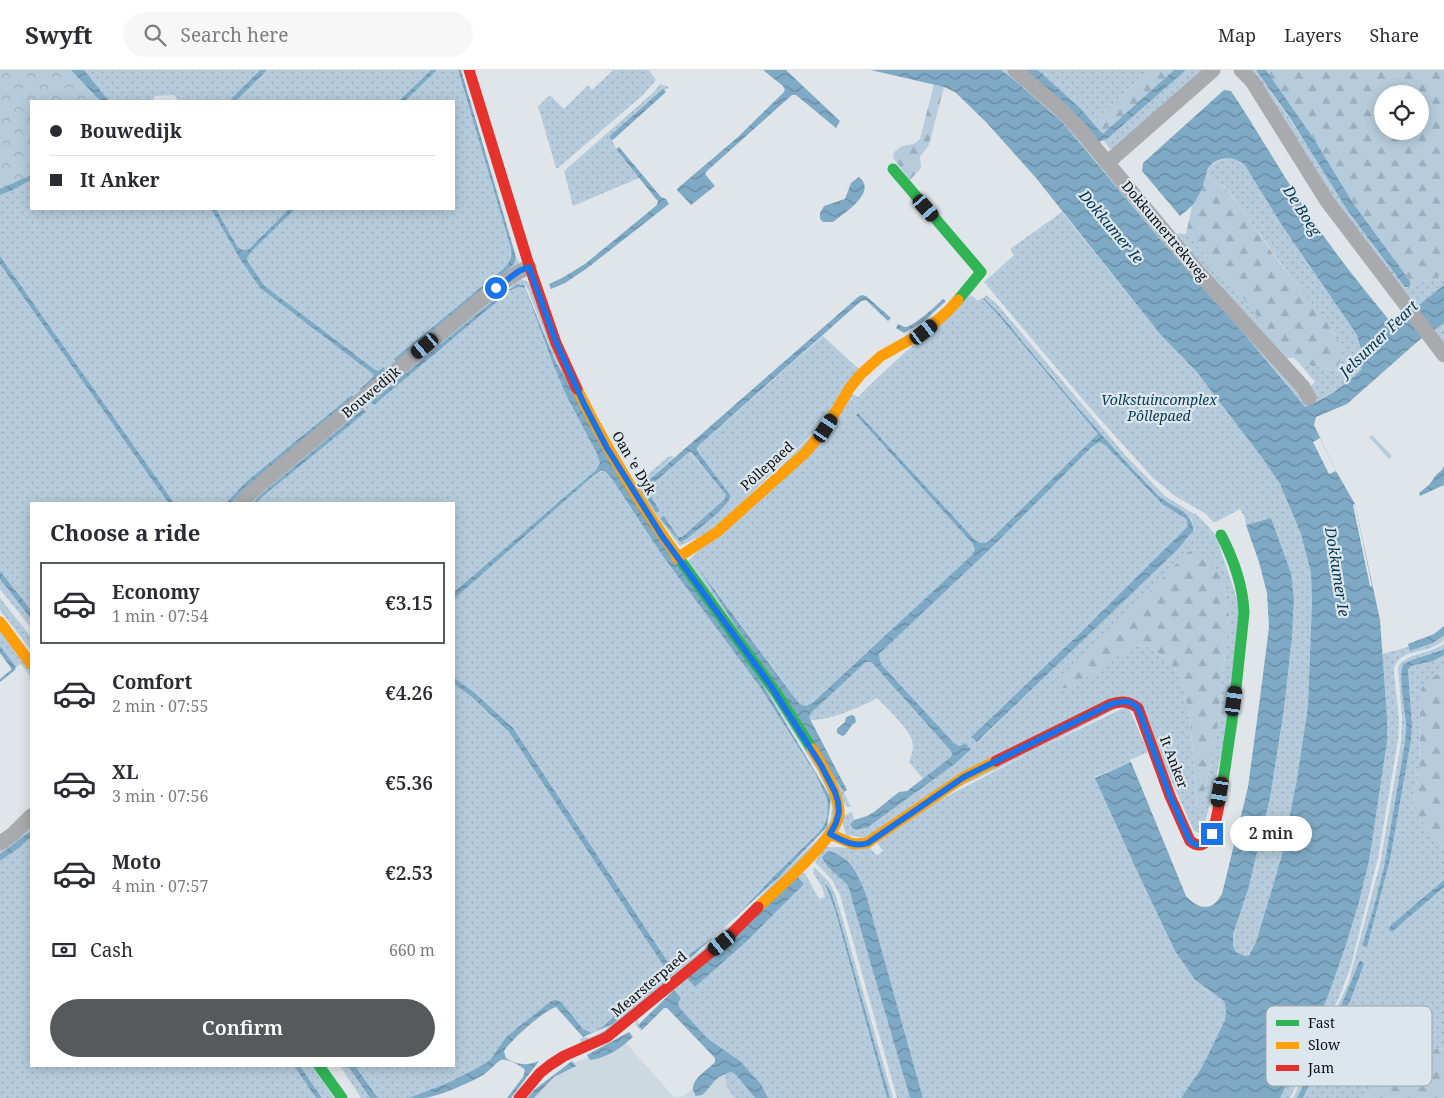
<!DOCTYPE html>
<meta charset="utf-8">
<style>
:root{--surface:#fff;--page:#f7f7f7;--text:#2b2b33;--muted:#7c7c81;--line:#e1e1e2;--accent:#565a5d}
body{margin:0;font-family:"Noto Serif",serif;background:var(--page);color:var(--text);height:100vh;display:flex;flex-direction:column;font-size:19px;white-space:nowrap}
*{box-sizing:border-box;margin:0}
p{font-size:16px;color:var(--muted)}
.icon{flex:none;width:28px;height:28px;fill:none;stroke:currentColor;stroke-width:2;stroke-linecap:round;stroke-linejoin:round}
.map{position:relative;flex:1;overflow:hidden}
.sheet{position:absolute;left:30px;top:432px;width:425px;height:565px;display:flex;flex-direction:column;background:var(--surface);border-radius:0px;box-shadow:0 2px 12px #0003}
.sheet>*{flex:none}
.hud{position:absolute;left:30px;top:30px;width:425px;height:110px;border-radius:0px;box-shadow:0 2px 12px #0003;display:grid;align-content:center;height:110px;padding:0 20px;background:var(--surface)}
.buttons{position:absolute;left:1374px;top:15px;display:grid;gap:10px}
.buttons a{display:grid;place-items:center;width:55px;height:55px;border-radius:50%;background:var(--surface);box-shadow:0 2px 12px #0003;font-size:25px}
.end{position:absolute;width:22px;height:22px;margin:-11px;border:6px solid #1a73e8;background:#fff;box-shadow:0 0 0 2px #fff}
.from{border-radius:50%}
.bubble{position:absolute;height:35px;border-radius:18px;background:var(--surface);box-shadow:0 2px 12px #0003;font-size:16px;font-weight:600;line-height:35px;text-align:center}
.car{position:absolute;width:15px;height:30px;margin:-15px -8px;border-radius:6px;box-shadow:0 0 4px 1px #0007;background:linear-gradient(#222 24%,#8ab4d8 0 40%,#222 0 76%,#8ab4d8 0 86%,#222 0)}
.hud b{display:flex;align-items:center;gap:18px;height:48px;font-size:19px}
.hud b+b{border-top:1px solid var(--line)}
.hud i{width:12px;height:12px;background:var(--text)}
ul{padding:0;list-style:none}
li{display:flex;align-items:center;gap:15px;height:82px;margin:0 10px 8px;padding:0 10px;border:2px solid transparent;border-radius:0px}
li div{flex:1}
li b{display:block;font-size:19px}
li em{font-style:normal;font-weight:600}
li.on{border-color:var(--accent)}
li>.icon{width:45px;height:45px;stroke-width:1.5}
h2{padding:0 20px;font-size:22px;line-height:60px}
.pay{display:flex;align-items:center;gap:12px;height:55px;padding:0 20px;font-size:19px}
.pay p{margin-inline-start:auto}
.button{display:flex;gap:10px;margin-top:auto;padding:10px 20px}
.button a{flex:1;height:58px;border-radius:30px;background:var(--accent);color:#fff;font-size:20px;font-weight:600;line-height:58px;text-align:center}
header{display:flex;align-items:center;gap:30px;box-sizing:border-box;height:70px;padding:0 25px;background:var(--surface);border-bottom:1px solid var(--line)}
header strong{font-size:24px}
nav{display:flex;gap:28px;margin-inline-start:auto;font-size:18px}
.search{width:350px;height:45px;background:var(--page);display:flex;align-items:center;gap:12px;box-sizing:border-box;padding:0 18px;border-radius:28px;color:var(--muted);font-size:19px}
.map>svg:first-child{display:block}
.built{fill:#cdd9e0}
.grass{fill:url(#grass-dots);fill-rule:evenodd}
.forest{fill:url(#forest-firs);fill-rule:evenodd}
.park{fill:url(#park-crowns)}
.pitch{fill:#b6ccdc}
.water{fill:url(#water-waves)}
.pier{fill:#e0e5e9}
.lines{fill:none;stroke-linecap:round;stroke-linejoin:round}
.street{stroke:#a8aaad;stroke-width:15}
.fast{stroke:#30b455;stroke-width:11}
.slow{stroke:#ff9f0a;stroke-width:11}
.jam{stroke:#e5322d;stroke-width:11}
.route{stroke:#1a73e8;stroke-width:6}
.labels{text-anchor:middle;stroke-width:4.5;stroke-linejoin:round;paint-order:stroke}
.street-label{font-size:14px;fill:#0c0f11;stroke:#dce6ed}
.park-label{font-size:14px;font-style:italic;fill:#063852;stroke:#dce6ed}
.water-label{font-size:15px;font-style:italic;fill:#00334d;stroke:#dce6ed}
.key{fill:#dce6ed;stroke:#9ea6ab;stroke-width:1}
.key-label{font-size:14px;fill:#0c0f11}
</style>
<header>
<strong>Swyft</strong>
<div class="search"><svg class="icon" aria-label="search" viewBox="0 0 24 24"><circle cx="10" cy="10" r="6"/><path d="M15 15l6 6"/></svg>Search here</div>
<nav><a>Map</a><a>Layers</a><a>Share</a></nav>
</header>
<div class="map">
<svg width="1444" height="1028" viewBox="0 0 1444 1028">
<defs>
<pattern id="grass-dots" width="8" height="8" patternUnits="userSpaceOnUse" patternTransform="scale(1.25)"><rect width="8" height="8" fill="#b6ccdc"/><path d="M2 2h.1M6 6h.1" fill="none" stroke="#9baebc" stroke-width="1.8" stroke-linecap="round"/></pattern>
<pattern id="forest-firs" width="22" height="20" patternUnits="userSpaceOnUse" patternTransform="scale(1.25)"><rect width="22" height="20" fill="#b6ccdc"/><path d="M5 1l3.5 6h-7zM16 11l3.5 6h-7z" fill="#9baebc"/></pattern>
<pattern id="park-crowns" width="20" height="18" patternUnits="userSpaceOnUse" patternTransform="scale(1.25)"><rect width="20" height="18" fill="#b6ccdc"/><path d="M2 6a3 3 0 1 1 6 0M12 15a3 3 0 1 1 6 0" fill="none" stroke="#9baebc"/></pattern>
<pattern id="water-waves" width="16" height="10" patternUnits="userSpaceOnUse" patternTransform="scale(1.25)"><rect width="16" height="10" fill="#7faac5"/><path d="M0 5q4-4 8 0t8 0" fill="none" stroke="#66899f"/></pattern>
</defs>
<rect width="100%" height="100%" fill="#e0e5e9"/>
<!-- built -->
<path class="built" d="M626,973L672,1025L675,1027L684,1026L693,1018V1023L702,1025L715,1009L724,1003L755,1028H534L554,1007L575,996L574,993L589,987L612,982Z"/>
<!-- grass -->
<path class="grass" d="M84,0H260L229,31H179L174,25L155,26L153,31H109Z
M267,0H431L399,31H236Z
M437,0H458L512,181C512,190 508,194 502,200L504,203L516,187L519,192L516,197L236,434H231L236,428L352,325L247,412L225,434H175L0,186V125L13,120L31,110V139H211L240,189L260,218L373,304V307L360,319L384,298L378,301L374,299L274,223C263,214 251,202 247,188L251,182L295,139H454V31H405Z
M613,0H649L656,10L643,25L558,98H556L538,36L550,25L564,39L588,15L592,20Z
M1001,0H1010L1046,30L1310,335L1305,338L1164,174L1063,53L1018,12Z
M1038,0H1149L1093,52Z
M1186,0H1205L1117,77L1110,79L1104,71Z
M1249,0H1256L1405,217L1407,218L1411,214L1429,211L1444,204V215L1413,239L1357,165Z
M660,14L669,17L610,66L616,79L639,108L573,136L564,101L654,22Z
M1231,88L1239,90L1244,94L1283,157L1357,265L1362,283L1361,300L1349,312L1316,332L1307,319L1315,312L1299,293L1333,300L1340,295L1341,280L1334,263L1292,209L1226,117L1214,112L1206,104C1210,93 1219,89 1231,88Z
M216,139H289L249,179C244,181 241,180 237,176Z
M1062,142L1160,264L1196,301L1263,389L1280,414L1301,464L1311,503L1312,531L1308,636L1297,709L1282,785L1256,872L1248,885L1245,886L1236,882L1233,876V864L1248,820L1270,728L1284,639L1292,567L1294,530L1284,484L1271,448L1246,455L1245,448L1240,439L1216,452H1213L1206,444L1175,426L1152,407L1090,338L984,212L1014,185L1010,179Z
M1169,163L1186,164L1233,215L1263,253L1259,264Z
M0,194L169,434H31V540L0,501Z
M518,209L527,211L533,219L553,273L580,335L612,395L659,468L788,647L828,712L834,732L835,741L831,755L823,769L736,856L614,958L598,968L582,975L580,969L583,967L589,968L602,962L623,946L676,900L674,896L668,892L513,658L475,623L454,608V529L593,406L598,403L604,401L610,406L662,485L760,617L815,703L827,729L828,738L827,747L824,755L818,763L775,805L742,840L712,867L683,890L685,893L715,870L745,843L778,808L821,766L827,757L831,748L832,738L831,728L818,701L763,615L664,482L606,393L569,324L556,293L527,217L521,214L510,218L489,234L371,332L374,335L511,220L519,217L525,218L553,294L566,325L597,384L600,393L596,400L454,522V434H256L262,427L365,342L363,339L259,426L252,434H247L253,426L507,214L513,210Z
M971,225L978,231L982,228L999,246L1099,364L994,466C988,472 983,476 975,470L858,343L856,345L972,473L975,479L973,484L809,635L806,636L800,634L696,495L836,706L851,737H847L687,492L849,327L860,336L849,326L851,323L858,327C893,291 933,259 971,225Z
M986,225L996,233L1127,387L1165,426L1194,444L1195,443L1208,456L1216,466L1240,538L1225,669L1203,762L1199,763L1194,761L1135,629L866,768L846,765L841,748L845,745L852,742L854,750L850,755L851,758L956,693L962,675L959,676L953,672L882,595L880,591L879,584L1097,373L1100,372L1105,375L1162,434L1186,449L1188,456L1079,564L972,667L978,672L1189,467L1193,453L1191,448L1166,432L1150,417L1100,363L1000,244L984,228ZM1223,511L1229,545L1216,670L1201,737L1197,738L1190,648L1181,608L1167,588L1146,576L1134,575L1106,594Z
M1444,253V280L1431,262Z
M823,266L860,300L832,344L715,459L680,476L634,416L668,387L671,386L674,387L641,417L657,443L660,441L649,423V417L689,382H690L726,425V429L682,467H678L664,446L679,472L685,470L731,426L698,382V376Z
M0,509L31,549V558L0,519Z
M0,528L31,567V580L0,540Z
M0,559L31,599V608L21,594L16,597L0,576Z
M1444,565V570C1441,573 1437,575 1433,577C1419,583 1396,581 1394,601L1399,652L1398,670L1378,788L1350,899L1340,925L1290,1028H1280L1316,955L1329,923L1345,878L1359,832L1369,791L1378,720L1383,697L1387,648L1382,584L1408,577L1410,581L1433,573Z
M1444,574V579L1435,583L1404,594L1402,613L1406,658L1405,672L1384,797L1373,840L1362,876L1367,877L1390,790L1411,670L1412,655L1408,600L1411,596L1433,591L1444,585V601L1432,607L1420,633L1419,703L1411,738L1438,770L1444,780V810L1391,855L1393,861L1444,817V978L1422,981L1364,1028H1303L1351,929L1364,894L1363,891L1360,890L1337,945L1297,1028H1293L1348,914L1380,794L1401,673L1402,648L1398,597C1406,583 1430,584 1444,574Z
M866,592H870L873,594L951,681L952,684L951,687L923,709L909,692C912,684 915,676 911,668C906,656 887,638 877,628C861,637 829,651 810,650L809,647L811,643Z
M454,614L472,627L509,662L663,895L665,902L663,906C648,917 632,928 619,941C610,949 604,958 592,963L583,959L551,931L506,967L490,990L479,997L452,1011L409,1028H378L355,996H454Z
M1128,636L1148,682L1130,690L1131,692L1095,707L1137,801L1175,881L1195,910L1224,931L1226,941L1225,950L1202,997L1181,1028H923L866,824C858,805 851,786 828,781L824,792L842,808L848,816L910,1028H897L840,825L832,810L815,792L825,777L870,778L877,785L883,781L877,773L949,722Z
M31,754V761L0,784V777Z
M31,767V996H294L316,1028H0V791L19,778Z
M814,797L829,812L836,826L893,1028H890L839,847L831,821L825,812L824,813L835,840L887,1028H768L761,1014L740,991L707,968L680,938L678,933L681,928L674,920L638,949V955L642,960L641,961L636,955L635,949L740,861L800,802L805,803L819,829L825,827L822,817L813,803ZM798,807L804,814L746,872L695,917L688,908L739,865Z
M300,996H312L334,1028H322Z
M340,996H348L370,1028H361Z
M732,1002L737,1006L755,1028H734L727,1017L724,1003Z"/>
<!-- forest -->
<path class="forest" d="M1149,0H1174L1106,62H1101L1093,52Z
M1266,0H1444V204L1429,211L1411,214L1410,211L1353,133L1314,69ZM1382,24H1420V61H1382Z
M934,14L944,17L929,75L920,87L921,98L910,110L893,88L894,82L902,76L914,74L920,69Z
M1206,104L1214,112L1225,117C1248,146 1268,178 1291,208C1304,225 1338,261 1341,280C1343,289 1340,295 1333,300L1299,293L1294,288H1281L1259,264L1262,252L1233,215L1186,164L1192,136L1204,113Z
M1198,480L1212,491L1223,511L1229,545L1216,670L1201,737L1197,738L1190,648L1181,608L1167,588L1146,576L1134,575L1077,614L1068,618H1063L1061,616L1062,611L1188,482Z
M1444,601V780L1438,770L1411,738L1419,703L1420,633L1421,619L1432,607Z
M1444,978V1028H1364L1422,981Z"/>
<!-- park -->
<path class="park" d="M0,0H71L100,31H31V105L0,119Z"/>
<!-- pitch -->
<path class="pitch" d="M1372,365L1392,386L1389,389L1369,367Z"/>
<!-- water -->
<path class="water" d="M71,0H84L109,31H100Z
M260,0H267L236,31H229Z
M431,0H437L405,31H399Z
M458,0H461L516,187L514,194L504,203L396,293L394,289L502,200C514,188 513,184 508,168Z
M763,0H786L840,51L836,58L796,25H792L707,101L705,104L715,116L691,135L677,120L678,118L738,67L783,23L785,20L783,16Z
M871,0H1001L1017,12L1063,53L1164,174L1239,258L1305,337C1326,328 1345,316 1361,300L1362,283L1357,265L1283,157L1244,94C1233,86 1219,86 1209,97C1206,101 1206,107 1204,112C1202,119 1198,127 1194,133C1191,138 1184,142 1180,146L1142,101L1143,93L1224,20L1231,21C1261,66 1287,113 1318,158C1341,191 1367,223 1393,255L1444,215V253L1431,262L1425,265L1347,334L1316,347L1314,355L1336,401L1355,434L1380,550L1387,648V671L1369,791L1359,832L1345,878L1329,923L1316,955L1280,1028H1181L1202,997L1225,950L1226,941L1224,931L1195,910L1175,881L1137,801L1095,708L1131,692L1186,826C1193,834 1204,841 1214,834C1217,832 1220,827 1222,824L1248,717L1260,628L1269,557L1267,523L1259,492L1246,455L1271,448L1291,503L1294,530L1292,567L1284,639L1270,728L1248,820L1233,864V876L1236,882L1245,886L1249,885L1256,872L1282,785L1297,709L1308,636L1312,531L1311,503L1301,464L1280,414L1263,389L1196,301L1160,264L1036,108L986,52L955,22L944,17Z
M1026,0H1038L1081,39L1101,62L1104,63L1174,0H1186L1107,69L1099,72Z
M1256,0H1266L1314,69L1353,133L1410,211L1411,214L1409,217H1405L1348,141L1292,51Z
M663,19L666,22L614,69L611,70L610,66Z
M619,77L661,127L666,129L669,134L586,199L565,213L551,219L549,214L562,208L585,194L657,135L658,131L656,129L616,79Z
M31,105V110L13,120L0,125V119Z
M859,107C878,122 844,143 833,152H823L820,149V143L824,136L845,129L851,113Z
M211,139H216L237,176C241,180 244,181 249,179L289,139H295L251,182L247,188L248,192L264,215L274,223L374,299L378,301L384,297L385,301L362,322L360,319L373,307V304L260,218L240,189Z
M0,186L175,434H169L0,194Z
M517,214L524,215L556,293L763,615L831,728L827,757L778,808L685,893L682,890L713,867L742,840L775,805L818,763L824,755L827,747L828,738L827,729L815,703L760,617L662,485L610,406L604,401H601L593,406L454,529V522L596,400L600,393L597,384L566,325L553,294L525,218L519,217L511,220L374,335L371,332L489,234Z
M862,225L866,226L891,248L888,251L866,230L861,231L698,376L697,379L698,382L731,426C726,439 697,460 685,470L680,472L660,448L664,446L678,467H682L725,429L726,425L691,382H689L649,417V423L660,441L656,443L641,417L858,227Z
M984,228L1000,244C1049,303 1097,362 1150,417C1155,423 1161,428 1167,432C1179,440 1194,444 1193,461L1178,479L977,672L971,667L1079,564L1188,456L1186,449L1162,434L1105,375L1099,372L1092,377L991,478L879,584L880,591L882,595L953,672L959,676L962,675L965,673L971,679L956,693L868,757C861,759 854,762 850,755L854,750L867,746L874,742L899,722L907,721L951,687L952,684L951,681L873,594L870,592H866L811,643L809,647L847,720L844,722L696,495L792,624L800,634L806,636L812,633L973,484L975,479L972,473L856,345L858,343L975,470C983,476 988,472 994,466L1098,364L999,246L983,229Z
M943,229L946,231L923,252L904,263L896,258L898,254C900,255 904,257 906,257C914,256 937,235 943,229Z
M352,325L355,328L236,428L231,434H225L246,412Z
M363,339L366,342L262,427L256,434H252L259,426Z
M1444,396V415L1420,426L1419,423L1429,415L1436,405L1442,400Z
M0,501L31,540V549L0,509Z
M1444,556V565L1433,573L1410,581L1409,579L1408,574L1434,564Z
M0,576L16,597L15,600L0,612V609L11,600V598L0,583Z
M1444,579V585L1433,591L1411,596L1408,600L1412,655L1411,670L1390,790L1367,877L1362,876L1373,840L1384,797L1405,672C1405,666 1406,661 1406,656C1406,645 1397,600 1404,594C1410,589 1434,584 1444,579Z
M454,608L475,623L513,658L668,892L674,896L677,900L613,954L583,967L556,937C543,941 511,970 504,981L506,988C517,995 527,996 539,991L511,1028H507L523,1007L525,1000C522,996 507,988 501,990C498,991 488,1002 483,1005C469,1013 440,1026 424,1028C419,1028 414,1028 409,1028L452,1011L479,997L490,990L506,967L551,931L556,930L561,932L583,959L592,963C604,958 610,949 619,941C632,928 648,917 663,906L665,898L509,662L472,627L454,614Z
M852,645L855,647L856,652L852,655L845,665L842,666L837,663V659L845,652L846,647Z
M31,761V767L19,778L0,791V784Z
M828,781C851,786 858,805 866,824L923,1028H910L848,816C841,807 825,797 822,787Z
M798,807L804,814L746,872L695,917L687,908Z
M1444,810V817L1393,861H1390L1389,859L1391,855Z
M824,812L831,821L839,847L890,1028H887L835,840Z
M1360,890L1363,892L1364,894L1351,929L1303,1028H1297L1337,945Z
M674,920L681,928L678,933L680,938L707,968L740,991L761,1014L768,1028H755L737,1006L732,1002C713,1006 714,1015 702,1025L696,1026C685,1012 707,1001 715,992V988L667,938H664L642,960L638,955Z
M629,962L633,967C621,978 607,988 590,990L587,985Z
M572,991L576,996L554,1007L534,1028H527L534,1020Z
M294,996H300L322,1028H316Z
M348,996H355L378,1028H370Z"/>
<!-- pier -->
<path class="pier" d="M1320,368L1336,401L1329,404L1313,372Z
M1355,434L1372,516H1370L1353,435Z"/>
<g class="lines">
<!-- street -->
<path class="street" d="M1015,0L1061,40L1077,56L1198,202L1303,317L1309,328
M1241,0L1252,11L1327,131L1444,285
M1107,93L1213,0
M241,434L250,423L484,227C498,216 512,204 529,197
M0,773L12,765L31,746"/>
<!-- fast -->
<path class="fast" d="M893,99L981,202L958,230
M1221,465C1234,490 1243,515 1244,543L1234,637L1223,712
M678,487L777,624L812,679
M319,996L342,1028"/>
<!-- slow -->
<path class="slow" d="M577,319C606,378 640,434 678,487
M677,488L717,462L805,383L826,358L849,319L860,305L881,286L924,262L948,241L958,230
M0,552L31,594
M830,764L853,774L867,773L964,707L996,691
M758,837C776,820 838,767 839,744C840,725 822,695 812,679"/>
<!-- jam -->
<path class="jam" d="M469,0L528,192L556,273L577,319
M996,691L1111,634C1122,631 1129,631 1138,638L1170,726L1190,771C1194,774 1200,777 1205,773C1216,767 1220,725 1223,712
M519,1028L540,1003L550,995L564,986L607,967L722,873L758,837"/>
</g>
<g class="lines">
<!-- route -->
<path class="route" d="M496,218L519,201L529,197L556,272L584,334L607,378L662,466L771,616L821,695L835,722L838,732L839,742L836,753L830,764C842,770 854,778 868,773L964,707L1111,634C1123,631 1128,629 1138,638L1170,726L1190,771C1199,779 1207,774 1212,764"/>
</g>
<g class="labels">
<!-- street labels -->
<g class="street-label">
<text transform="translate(1165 161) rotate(50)" y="5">Dokkumertrekweg</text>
<text transform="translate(371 322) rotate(-40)" y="5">Bouwedijk</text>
<text transform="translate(634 393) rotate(59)" y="5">Oan 'e Dyk</text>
<text transform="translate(767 396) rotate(-42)" y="5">Pôllepaed</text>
<text transform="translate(1174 692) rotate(69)" y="5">It Anker</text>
<text transform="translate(649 914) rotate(-40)" y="5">Mearsterpaed</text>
</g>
<!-- park labels -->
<g class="park-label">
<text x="1159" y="335">Volkstuincomplex<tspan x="1159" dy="16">Pôllepaed</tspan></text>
</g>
<!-- water labels -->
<g class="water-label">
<text transform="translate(1302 141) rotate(57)" y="5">De Boeg</text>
<text transform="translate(1111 157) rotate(50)" y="5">Dokkumer Ie</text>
<text transform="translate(1379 269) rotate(-44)" y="5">Jelsumer Feart</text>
<text transform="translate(1337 502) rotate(81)" y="5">Dokkumer Ie</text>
</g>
</g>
<!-- legend -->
<rect x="1266" y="936" width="166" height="80" rx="8" class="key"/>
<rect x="1276" y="950" width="23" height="6" fill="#30b455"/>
<rect x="1276" y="972" width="23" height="7" fill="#ff9f0a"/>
<rect x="1276" y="995" width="23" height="6" fill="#e5322d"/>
<g class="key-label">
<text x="1308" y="958">Fast</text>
<text x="1308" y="980">Slow</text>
<text x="1308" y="1003">Jam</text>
</g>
</svg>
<div class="buttons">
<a><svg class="icon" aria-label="locate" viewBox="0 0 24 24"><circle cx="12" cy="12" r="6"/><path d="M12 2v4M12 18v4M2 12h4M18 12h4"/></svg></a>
</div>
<i class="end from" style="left:496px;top:218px"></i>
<i class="end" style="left:1212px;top:764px"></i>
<div class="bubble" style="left:1230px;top:746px;width:82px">2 min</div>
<i class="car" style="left:926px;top:138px;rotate:139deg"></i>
<i class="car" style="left:924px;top:262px;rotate:52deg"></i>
<i class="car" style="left:425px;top:276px;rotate:230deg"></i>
<i class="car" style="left:826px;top:358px;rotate:33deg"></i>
<i class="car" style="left:1234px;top:631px;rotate:8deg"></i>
<i class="car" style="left:1220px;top:722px;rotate:190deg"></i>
<i class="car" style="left:722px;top:873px;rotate:231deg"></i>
<div class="hud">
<b><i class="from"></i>Bouwedijk</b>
<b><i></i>It Anker</b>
</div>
<section class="sheet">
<h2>Choose a ride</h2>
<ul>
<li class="on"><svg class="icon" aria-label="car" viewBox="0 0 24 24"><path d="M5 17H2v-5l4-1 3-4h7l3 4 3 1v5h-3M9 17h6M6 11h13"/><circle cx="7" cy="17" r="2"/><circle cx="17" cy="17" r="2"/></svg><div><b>Economy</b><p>1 min · 07:54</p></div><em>€3.15</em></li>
<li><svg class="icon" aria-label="car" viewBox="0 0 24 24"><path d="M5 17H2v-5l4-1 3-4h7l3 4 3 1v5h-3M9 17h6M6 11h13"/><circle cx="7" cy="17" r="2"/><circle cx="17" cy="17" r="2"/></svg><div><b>Comfort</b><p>2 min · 07:55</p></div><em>€4.26</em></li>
<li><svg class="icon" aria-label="car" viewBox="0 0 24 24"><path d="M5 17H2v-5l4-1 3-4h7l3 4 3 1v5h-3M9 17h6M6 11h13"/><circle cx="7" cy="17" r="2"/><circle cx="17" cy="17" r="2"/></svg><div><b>XL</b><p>3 min · 07:56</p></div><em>€5.36</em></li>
<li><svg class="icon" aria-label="car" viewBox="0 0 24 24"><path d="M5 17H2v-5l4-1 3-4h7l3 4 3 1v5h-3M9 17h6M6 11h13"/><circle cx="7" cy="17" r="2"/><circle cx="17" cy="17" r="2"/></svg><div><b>Moto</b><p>4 min · 07:57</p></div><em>€2.53</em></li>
</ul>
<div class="pay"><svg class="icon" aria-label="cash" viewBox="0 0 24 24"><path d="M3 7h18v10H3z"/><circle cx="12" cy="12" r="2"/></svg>Cash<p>660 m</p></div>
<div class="button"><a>Confirm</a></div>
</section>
</div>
